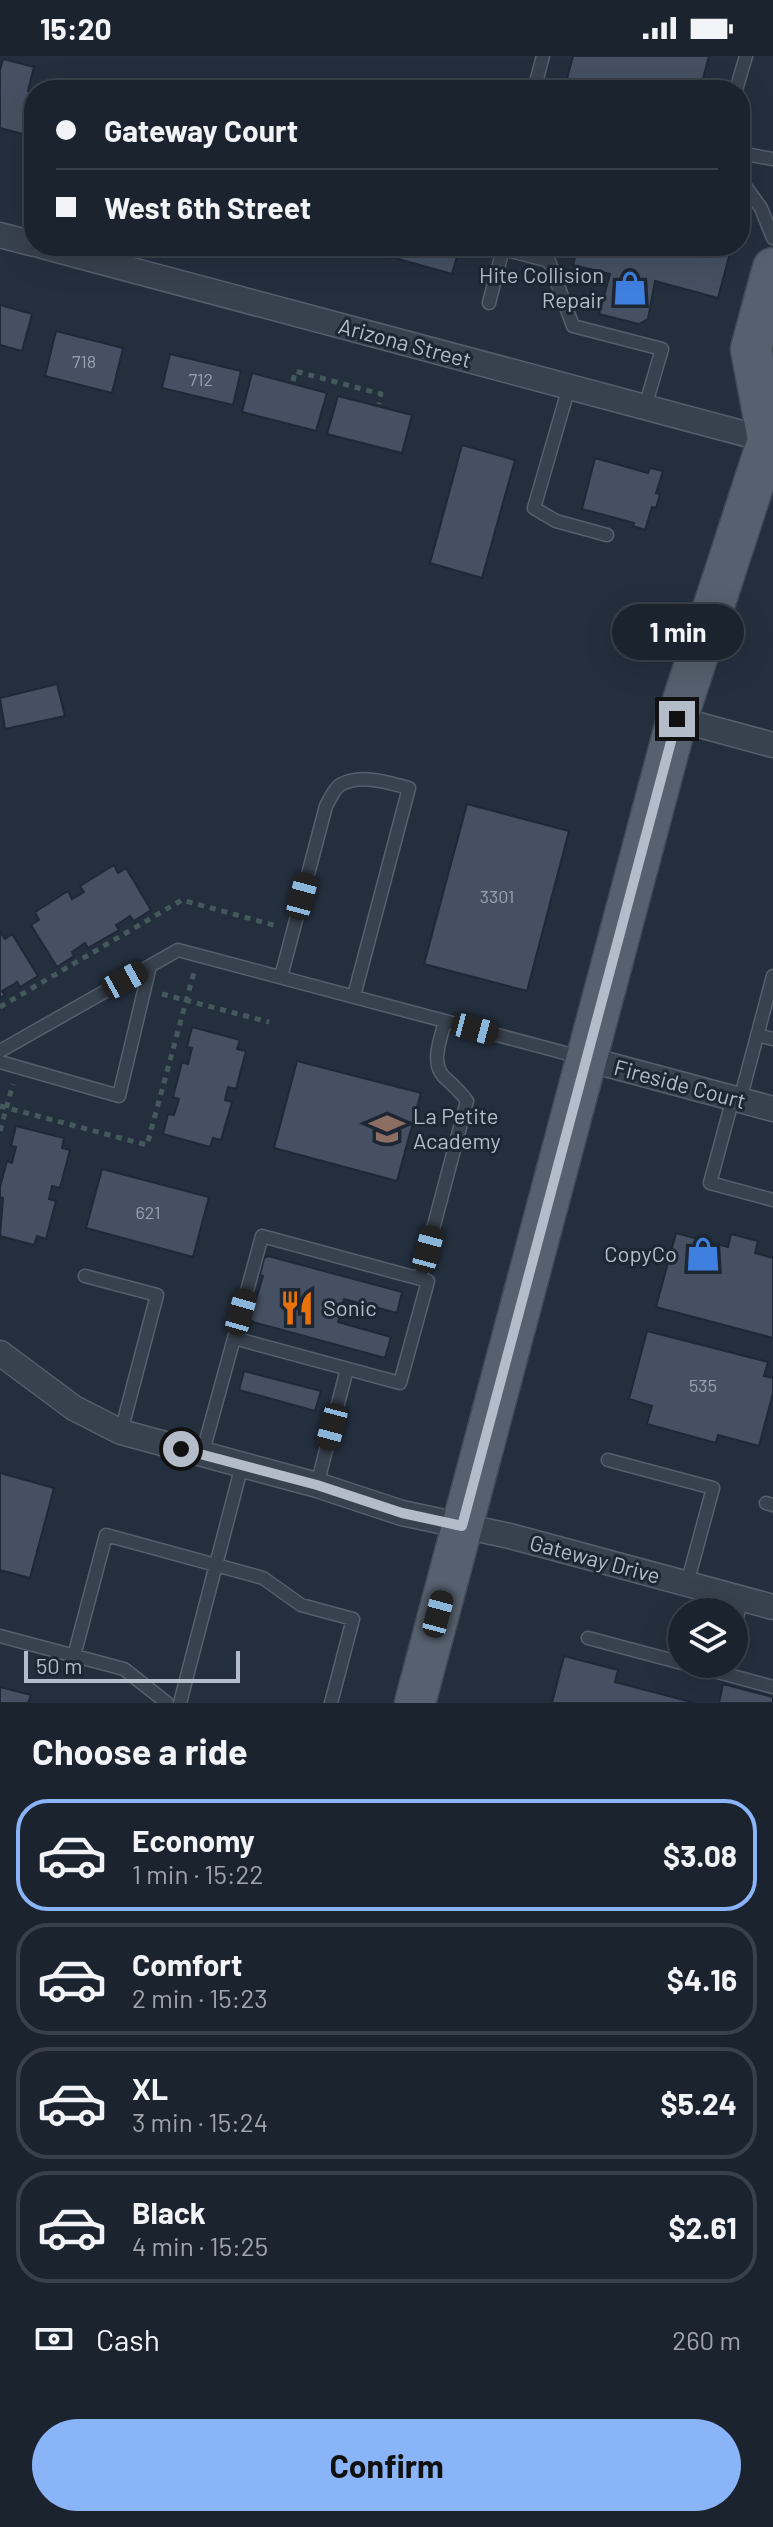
<!DOCTYPE html>
<meta charset="utf-8">
<style>
:root{--surface:#1b232e;--page:#242b36;--text:#f1f3f6;--muted:#a0a4aa;--line:#39404a;--accent:#8ab4f8}
body{margin:0;font-family:Barlow,sans-serif;background:var(--page);color:var(--text);height:100vh;display:flex;flex-direction:column;font-size:30px;white-space:nowrap}
*{box-sizing:border-box;margin:0}
p{font-size:26px;color:var(--muted)}
.icon{flex:none;width:44px;height:44px;fill:none;stroke:currentColor;stroke-width:2;stroke-linecap:round;stroke-linejoin:round}
.map{position:relative;height:1647px;overflow:hidden}
.side{display:flex;flex-direction:column;background:var(--surface);flex:1}
.side>*{flex:none}
.banner{position:absolute;left:24px;top:24px;width:726px;height:176px;border-radius:32px;box-shadow:0 8px 32px #0002,0 0 0 2px var(--line);display:grid;align-content:center;height:176px;padding:0 32px;background:var(--surface)}
.controls{position:absolute;left:668px;top:1542px;display:grid;gap:16px}
.controls a{display:grid;place-items:center;width:80px;height:80px;border-radius:50%;background:var(--surface);box-shadow:0 8px 32px #0002,0 0 0 2px var(--line);font-size:40px}
.scale{position:absolute;left:24px;bottom:20px;width:216px;box-sizing:border-box;padding-left:8px;border:4px solid #b4bcc9;border-top:0;font-size:22px;line-height:28px;white-space:nowrap;color:#b4bcc9;-webkit-text-stroke:6px #1d2633;paint-order:stroke}
.end{position:absolute;width:36px;height:36px;margin:-18px;border:10px solid #b4bcc9;background:#111;box-shadow:0 0 0 4px #111}
.from{border-radius:50%}
.bubble{position:absolute;height:56px;border-radius:28px;background:var(--surface);box-shadow:0 8px 32px #0002,0 0 0 2px var(--line);font-size:26px;font-weight:700;line-height:56px;text-align:center}
.car{position:absolute;width:24px;height:48px;margin:-24px -12px;border-radius:10px;box-shadow:0 0 6px 2px #0007;background:linear-gradient(#222 24%,#8ab4d8 0 40%,#222 0 76%,#8ab4d8 0 86%,#222 0)}
.banner b{display:flex;align-items:center;gap:28px;height:76px;font-size:30px}
.banner b+b{border-top:2px solid var(--line)}
.banner i{width:20px;height:20px;background:var(--text)}
ul{padding:0;list-style:none}
li{display:flex;align-items:center;gap:24px;height:112px;margin:0 16px 12px;padding:0 16px;border:4px solid var(--line);border-radius:32px}
li div{flex:1}
li b{display:block;font-size:30px}
li em{font-style:normal;font-weight:700}
li.on{border-color:var(--accent)}
li>.icon{width:72px;height:72px;stroke-width:1.5}
h2{padding:0 32px;font-size:36px;line-height:96px}
.pay{display:flex;align-items:center;gap:20px;height:88px;padding:0 32px;font-size:30px}
.pay p{margin-inline-start:auto}
.cta{display:flex;gap:16px;margin-top:auto;padding:16px 32px}
.cta a{flex:1;height:92px;border-radius:48px;background:var(--accent);color:#111;font-size:32px;font-weight:700;line-height:92px;text-align:center}
.status{display:flex;justify-content:space-between;align-items:center;height:56px;padding:0 40px;background:var(--surface);direction:ltr}
.status svg{height:22px;fill:currentColor}
.map>svg:first-child{display:block}
.building{fill:#455162;stroke:#1f2835;stroke-width:2}
.lines{fill:none;stroke-linecap:round;stroke-linejoin:round}
.lane-casing{stroke:#565f6c;stroke-width:15}
.street-casing{stroke:#565f6c;stroke-width:27}
.primary-casing{stroke:#414a57;stroke-width:43}
.path{stroke:#44595c;stroke-width:5;stroke-dasharray:6 6;stroke-linecap:butt}
.lane{stroke:#38414e;stroke-width:12}
.street{stroke:#38414e;stroke-width:24}
.primary{stroke:#56606e;stroke-width:40}
.route{stroke:#b4bcc9;stroke-width:10}
.labels{text-anchor:middle;stroke-width:6;stroke-linejoin:round;paint-order:stroke}
.number-label{font-size:18px;fill:#98a1af}
.poi-label{font-size:22px;fill:#b4bcc9;stroke:#1d2633;text-anchor:end}
.street-label{font-size:22px;fill:#b4bcc9;stroke:#1d2633}
</style>
<div class="status"><b>15:20</b><svg viewBox="0 0 49 12"><path d="M0 12V9h3v3zM5 12V6h3v6zM10 12V3h3v9zM15 12V0h3v12zM26 1h20v11H26zM47 4h2v5h-2z"/></svg></div>
<div class="map">
<svg width="773" height="1647" viewBox="0 0 773 1647">
<rect width="100%" height="100%" fill="#242f3e"/>
<!-- building -->
<path class="building" d="M573,0H709L700,34H564Z
M3,3L34,11L28,35L34,37V81L0,72V14Z
M348,190H385L382,199Z
M394,190H460L452,218L391,201Z
M578,190H705L730,197L718,242L655,225L648,263L639,268L599,258L610,218L573,209Z
M0,249L32,258L22,295L0,289Z
M56,275L123,292L112,337L45,320Z
M170,298L241,315L233,349L162,332Z
M252,317L327,337L316,375L242,356Z
M338,340L412,359L402,397L327,378Z
M462,389L515,404L482,522L430,507Z
M595,402L648,417L650,412L663,415L656,437L660,438L656,452L652,451L645,474L633,470L634,467L582,453Z
M57,628L65,660L5,673L0,642Z
M467,748L569,775L527,935L424,908Z
M114,809L118,817L126,812L151,854L134,865L130,860L116,869L119,874L88,892L85,887L72,896L74,900L57,911L31,869L39,864L35,856L68,835L72,843L84,836L80,830Z
M0,875L5,883L12,878L38,920L20,931L17,926L14,928L2,935L5,939L0,942Z
M192,971L240,984L237,993L246,995L236,1033L228,1031L225,1044L232,1046L221,1084L213,1082L210,1091L163,1078L168,1058L174,1059L179,1043L173,1041L182,1006L188,1008L192,992L187,991Z
M297,1005L421,1037L397,1125L274,1092Z
M16,1070L64,1082L62,1092L70,1094L60,1132L52,1130L49,1143L56,1145L46,1183L37,1180L34,1189L0,1180L3,1142L0,1141V1131L7,1105L12,1107L16,1091L11,1090Z
M102,1113L209,1141L193,1201L86,1172Z
M676,1177L728,1191L731,1178L758,1185L755,1197L773,1202V1282L656,1251Z
M268,1200L402,1236L397,1257L344,1243L338,1266L391,1281L385,1302L253,1266L250,1263L263,1220L260,1219L264,1202Z
M647,1275L768,1306L764,1320L773,1322V1337L759,1390L718,1379L716,1387L647,1368L652,1350L629,1343Z
M244,1315L321,1335L315,1355L239,1334Z
M0,1417L54,1432L30,1522L0,1514Z
M564,1600L618,1614L615,1626L695,1647H552Z
M723,1628L773,1641V1647H719Z
M0,1631L31,1639L28,1647H0Z"/>
<g class="lines">
<!-- lane casing -->
<g class="lane-casing">
<path id="lane" d="M534,34L543,0
M736,34L746,0
M740,97L773,103
M740,123L761,152L773,182
M489,247L503,193L549,205L573,270L662,293L645,351
M569,331L534,452L556,465L607,479
M281,921L326,750C330,743 334,733 340,729C361,717 388,727 409,732L354,940
M757,979L773,983
M0,995L178,894L580,1001
M0,1006L119,1040L150,910
M733,1042L710,1127L773,1144
M740,1044L773,920
M85,1220L157,1239L121,1376
M420,1222L467,1045C460,1035 453,1029 444,1021C430,1007 441,982 445,965
M202,1399L262,1180L428,1225L400,1327L234,1282
M608,1404L713,1432L687,1528
M317,1429L347,1313
M766,1447L773,1449
M734,1572L742,1543
M0,1580L124,1613L167,1647
M588,1582L682,1607
M74,1600L106,1479L263,1522L301,1549L353,1563L331,1647
M688,1608L773,1631
M180,1647L242,1409"/>
</g>
<!-- street casing -->
<g class="street-casing">
<path id="street" d="M0,179L34,188
M42,190L768,384
M677,663L773,689
M587,1003L773,1053
M0,1297L74,1352L121,1376L317,1429L402,1457L510,1480L773,1551"/>
</g>
<!-- primary casing -->
<g class="primary-casing">
<path id="primary" d="M768,384L751,293L773,212
M415,1647L677,663L768,384L773,377"/>
</g>
<!-- path -->
<path class="path" d="M293,325L295,315L381,338L379,348
M162,938L269,966
M0,951L182,844L277,870
M0,1050L147,1089L194,916
M0,1075L13,1028"/>
<!-- lane -->
<use href="#lane" class="lane"/>
<!-- street -->
<use href="#street" class="street"/>
<!-- primary -->
<use href="#primary" class="primary"/>
</g>
<g class="lines">
<!-- route -->
<path class="route" d="M181,1393L317,1429L402,1457L462,1470L677,663"/>
</g>
<!-- icons -->
<defs>
<g id="shop-bare" transform="scale(2.76)"><path d="M-5-2.5h2.3a2.7 3.5 0 0 1 5.4 0H5L5.5 6h-11ZM-1.5-2.5h3a1.5 2.3 0 0 0-3 0Z" fill="#3f7fe0" stroke="#1d2633" stroke-width="2.5" paint-order="stroke"/></g>
<g id="school-bare" transform="scale(2.76)"><path d="M0-5L7-2L0 1L-7-2ZM-4 1L0 2.5L4 1V4Q0 6-4 4Z" fill="#8d6e63" stroke="#1d2633" stroke-width="2.5" paint-order="stroke"/></g>
<g id="restaurant-bare" transform="scale(2.76)"><path d="M-5-6h1v4h1v-4h1v4h1v-4h1v5L-1.5 .5V6h-2V.5L-5-1ZM5-6V6H3V1.5H1.5Q1.5-4 5-6Z" fill="#e8710a" stroke="#1d2633" stroke-width="2.5" paint-order="stroke"/></g>
</defs>
<g fill-rule="evenodd">
<use href="#shop-bare" x="630" y="232"/>
<use href="#school-bare" x="387" y="1073"/>
<use href="#shop-bare" x="703" y="1198"/>
<use href="#restaurant-bare" x="297" y="1252"/>
</g>
<g class="labels">
<!-- number labels -->
<g class="number-label">
<text x="84" y="312">718</text>
<text x="201" y="330">712</text>
<text x="497" y="847">3301</text>
<text x="148" y="1163">621</text>
<text x="703" y="1336">535</text>
</g>
<!-- poi labels -->
<g class="poi-label">
<text x="604" y="227">Hite Collision<tspan x="604" dy="25">Repair</tspan></text>
<text x="413" y="1068" text-anchor="start">La Petite<tspan x="413" dy="25">Academy</tspan></text>
<text x="677" y="1206">CopyCo</text>
<text x="323" y="1260" text-anchor="start">Sonic</text>
</g>
<!-- street labels -->
<g class="street-label">
<text transform="translate(405 287) rotate(15)" y="8">Arizona Street</text>
<text transform="translate(680 1028) rotate(15)" y="8">Fireside Court</text>
<text transform="translate(595 1503) rotate(15)" y="8">Gateway Drive</text>
</g>
</g>
</svg>
<div class="controls">
<a><svg class="icon" aria-label="layers" viewBox="0 0 24 24"><path d="M12 4l9 5-9 5-9-5zM3 14l9 5 9-5"/></svg></a>
</div>
<div class="scale">50 m</div>
<i class="end from" style="left:181px;top:1393px"></i>
<i class="end" style="left:677px;top:663px"></i>
<div class="bubble" style="left:612px;top:548px;width:132px">1 min</div>
<i class="car" style="left:302px;top:840px;rotate:15deg"></i>
<i class="car" style="left:125px;top:924px;rotate:61deg"></i>
<i class="car" style="left:475px;top:973px;rotate:105deg"></i>
<i class="car" style="left:428px;top:1193px;rotate:15deg"></i>
<i class="car" style="left:241px;top:1256px;rotate:16deg"></i>
<i class="car" style="left:332px;top:1371px;rotate:195deg"></i>
<i class="car" style="left:438px;top:1558px;rotate:15deg"></i>
<div class="banner">
<b><i class="from"></i>Gateway Court</b>
<b><i></i>West 6th Street</b>
</div>
</div>
<section class="side">
<h2>Choose a ride</h2>
<ul>
<li class="on"><svg class="icon" aria-label="car" viewBox="0 0 24 24"><path d="M5 17H2v-5l4-1 3-4h7l3 4 3 1v5h-3M9 17h6M6 11h13"/><circle cx="7" cy="17" r="2"/><circle cx="17" cy="17" r="2"/></svg><div><b>Economy</b><p>1 min · 15:22</p></div><em>$3.08</em></li>
<li><svg class="icon" aria-label="car" viewBox="0 0 24 24"><path d="M5 17H2v-5l4-1 3-4h7l3 4 3 1v5h-3M9 17h6M6 11h13"/><circle cx="7" cy="17" r="2"/><circle cx="17" cy="17" r="2"/></svg><div><b>Comfort</b><p>2 min · 15:23</p></div><em>$4.16</em></li>
<li><svg class="icon" aria-label="car" viewBox="0 0 24 24"><path d="M5 17H2v-5l4-1 3-4h7l3 4 3 1v5h-3M9 17h6M6 11h13"/><circle cx="7" cy="17" r="2"/><circle cx="17" cy="17" r="2"/></svg><div><b>XL</b><p>3 min · 15:24</p></div><em>$5.24</em></li>
<li><svg class="icon" aria-label="car" viewBox="0 0 24 24"><path d="M5 17H2v-5l4-1 3-4h7l3 4 3 1v5h-3M9 17h6M6 11h13"/><circle cx="7" cy="17" r="2"/><circle cx="17" cy="17" r="2"/></svg><div><b>Black</b><p>4 min · 15:25</p></div><em>$2.61</em></li>
</ul>
<div class="pay"><svg class="icon" aria-label="cash" viewBox="0 0 24 24"><path d="M3 7h18v10H3z"/><circle cx="12" cy="12" r="2"/></svg>Cash<p>260 m</p></div>
<div class="cta"><a>Confirm</a></div>
</section>
